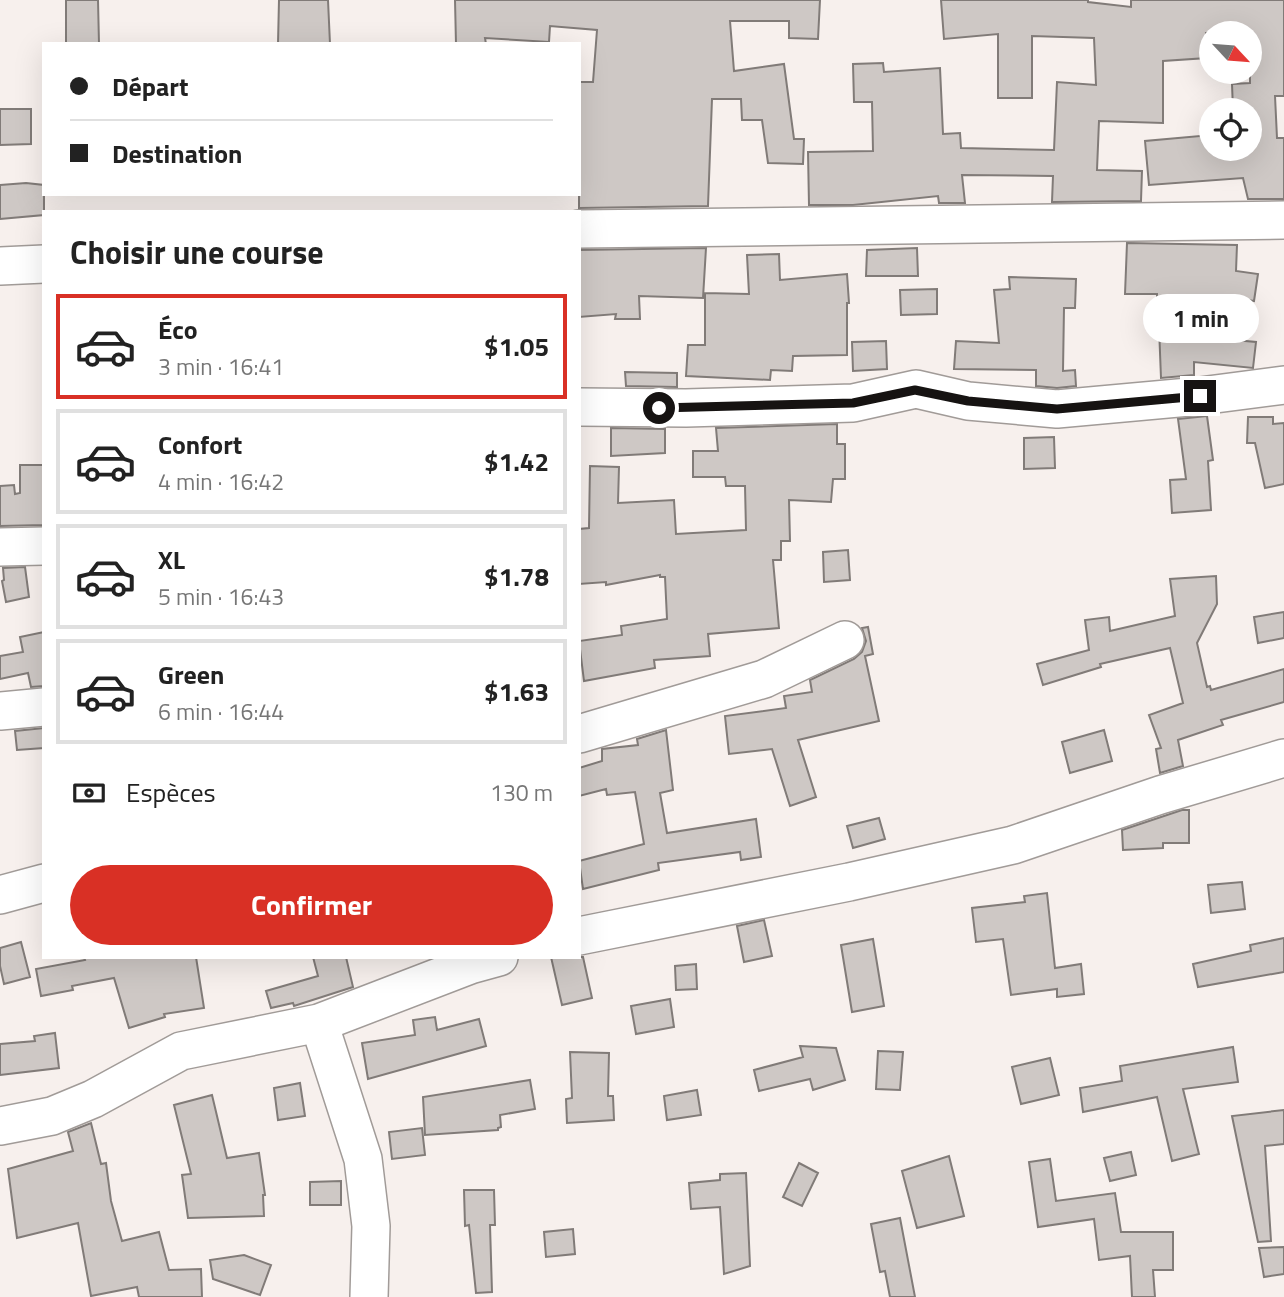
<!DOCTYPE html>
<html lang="fr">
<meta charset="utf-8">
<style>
:root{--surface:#fff;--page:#f6f6f6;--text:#222;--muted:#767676;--line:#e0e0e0;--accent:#d93025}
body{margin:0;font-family:"Titillium Web",sans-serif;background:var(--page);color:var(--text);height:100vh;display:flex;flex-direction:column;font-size:26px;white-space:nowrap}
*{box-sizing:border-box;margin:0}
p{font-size:23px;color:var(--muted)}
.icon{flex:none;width:38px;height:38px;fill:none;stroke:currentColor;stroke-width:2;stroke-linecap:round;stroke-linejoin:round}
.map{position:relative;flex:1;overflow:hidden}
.drawer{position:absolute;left:42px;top:210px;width:539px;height:749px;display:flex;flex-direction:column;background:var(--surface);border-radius:0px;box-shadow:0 7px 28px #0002}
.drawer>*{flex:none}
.hud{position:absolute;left:42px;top:42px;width:539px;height:154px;border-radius:0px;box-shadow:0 7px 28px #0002;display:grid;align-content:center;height:154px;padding:0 28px;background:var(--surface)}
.needle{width:46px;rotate:116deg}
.fabs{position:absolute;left:1199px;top:21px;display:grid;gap:14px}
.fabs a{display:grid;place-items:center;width:63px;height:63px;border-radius:50%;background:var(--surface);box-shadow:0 7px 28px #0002;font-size:35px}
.end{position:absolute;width:32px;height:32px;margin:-16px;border:9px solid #161312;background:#fff;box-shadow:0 0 0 4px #fff}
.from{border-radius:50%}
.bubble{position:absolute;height:49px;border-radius:24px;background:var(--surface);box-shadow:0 7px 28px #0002;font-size:23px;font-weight:700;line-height:49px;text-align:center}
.hud b{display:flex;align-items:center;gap:24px;height:66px;font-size:26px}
.hud b+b{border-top:2px solid var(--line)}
.hud i{width:18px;height:18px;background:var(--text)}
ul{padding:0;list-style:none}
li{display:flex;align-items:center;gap:21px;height:105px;margin:0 14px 10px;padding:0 14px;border:4px solid var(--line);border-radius:0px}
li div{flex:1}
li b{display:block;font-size:26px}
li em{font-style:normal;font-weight:700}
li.selected{border-color:var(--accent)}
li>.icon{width:63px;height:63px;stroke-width:1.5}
h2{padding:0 28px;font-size:32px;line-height:84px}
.pay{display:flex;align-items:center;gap:18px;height:77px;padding:0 28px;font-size:26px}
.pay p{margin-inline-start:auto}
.cta{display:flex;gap:14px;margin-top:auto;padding:14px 28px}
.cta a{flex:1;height:80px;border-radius:42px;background:var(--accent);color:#fff;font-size:28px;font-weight:700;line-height:80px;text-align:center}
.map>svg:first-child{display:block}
.building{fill:#cec8c5;stroke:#817b78;stroke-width:2}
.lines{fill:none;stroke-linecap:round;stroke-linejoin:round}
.minor-casing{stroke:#a19b98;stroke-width:40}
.minor{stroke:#fff;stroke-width:37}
.route{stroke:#161312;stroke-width:9}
</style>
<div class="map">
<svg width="1284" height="1297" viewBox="0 0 1284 1297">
<rect width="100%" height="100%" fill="#f7f0ed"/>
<!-- building -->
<path class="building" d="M66,0H98L99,44H66Z
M279,0H328L330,44H278Z
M455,0H820L818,39L789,38V21H730L734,71L784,64L794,139H804L803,164L768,163L762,120H742L741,99H712L708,206L579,208V82H593L597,30L550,26L549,42L485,38L486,44H456Z
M941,0H1088V2L1131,7V0H1284V96H1275L1277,138H1284V199H1248L1243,178L1149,185L1145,141L1211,135V149H1250V110H1233L1232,84L1250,83V33H1206L1207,58L1163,61V123L1099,121L1097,170L1142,171L1141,201L1052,202L1053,176L962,175L965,203H939L938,196L853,205H809L808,152L873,151L872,102H854L853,64L883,63L884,72L940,68L943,134L960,133L961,148L1054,150L1057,82L1096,85L1094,38L1032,36V98H998V34L944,39Z
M0,109H31V144L0,145Z
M26,183L44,185V215L0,219V185Z
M1127,243L1237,245L1236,271L1258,274L1254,301L1222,296L1224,339L1256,342L1253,368L1194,362V375L1161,378L1159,327H1157V294H1125Z
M706,248L703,298L639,296L640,319H615L616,314L579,317V250Z
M917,248L918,276H866L867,250Z
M779,254L780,280L847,274L849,303H847V355L793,356L792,371L771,370L770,380L686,376L688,345H705V293L749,294L747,255Z
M1009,277L1076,279L1075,308H1064L1063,371L1075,370L1076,386L1057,388L1036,386V370L954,369L956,341L999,343L994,290L1010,289Z
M937,289V314L901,315L900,290Z
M886,341L887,369L853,371L852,342Z
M625,372L677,373V387L626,386Z
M1207,416L1213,460L1208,461L1211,510L1172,513L1170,480L1186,479L1178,419Z
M1248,417H1273V424L1284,423V484L1265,488L1255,443H1247Z
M837,424V444H845V479H833L831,502L789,500L790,541H781V560H773L779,628L708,634L710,656L654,660L655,668L584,681L579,641L622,635L621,626L667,619L665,577H660V575L606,585V582L579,584V529L589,528L590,466L619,467L618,503L674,500L676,534L746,530L745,486H726L725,477H693V451H718L716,428Z
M611,428L665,429V453L611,456Z
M1054,437L1055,468L1024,469V438Z
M20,465H44V525L0,526V486L14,485L15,494L20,493Z
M848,550L850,580L824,582L823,552Z
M25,567L29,597L6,602L2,581L4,580L3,568Z
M1216,576L1217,604L1197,643L1207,687L1210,686L1211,690L1284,669V702L1221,720L1223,725L1178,740L1183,766L1160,773L1156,749L1161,748L1149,715L1183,703L1170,648L1100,664L1101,667L1043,685L1037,664L1089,650L1085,620L1109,617L1110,631L1175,616L1170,579Z
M1284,612V638L1258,643L1254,617Z
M868,627L873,654L865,656L879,721L798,740L816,797L790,806L772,749L729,754L725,716L786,708L784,696L812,692L810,680L854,659L862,652L866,641L862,628Z
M44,632V686L31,687L28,673L0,679V656L23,652L20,637Z
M44,728V748L17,750L15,731Z
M666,730L673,790L660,793L667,833L756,819L761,857L741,860L740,852L658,863L659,870L583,889L579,861L644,844L635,792L607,795L606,789L579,796V768L602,761V749L638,745L637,739Z
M1104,730L1112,761L1070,773L1062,742Z
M1182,810H1189V843H1163V848L1123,850L1122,830Z
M879,818L885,839L853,848L847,826Z
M1242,882L1245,909L1211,913L1208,885Z
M1047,893L1055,968L1081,964L1084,994L1057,997V989L1011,995L1003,939L976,942L972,908L1025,902L1024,896Z
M764,920L772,956L744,962L737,926Z
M1284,938V972L1198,987L1193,964L1251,951L1250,945Z
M873,939L884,1006L852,1012L841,945Z
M21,942L30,977L4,984L0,966V948Z
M84,957H196L204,1008L164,1014L165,1017L129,1028L114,978L72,986L73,990L41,996L36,969L85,960Z
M313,957H346L353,987L294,1006L293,1003L271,1008L266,991L318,976Z
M551,957H583L592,998L562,1005Z
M696,964L697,989L676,990L675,966Z
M670,999L674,1027L636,1034L631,1006Z
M435,1017L437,1030L479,1019L486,1046L368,1079L362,1043L415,1035L413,1020Z
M55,1033L59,1068L0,1075V1044L35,1041L34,1036Z
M800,1046L836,1048L845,1080L813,1090L810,1079L759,1091L754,1070L803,1057Z
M1233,1047L1238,1082L1183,1089L1199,1154L1172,1161L1157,1097L1083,1112L1080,1088L1122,1081L1120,1066Z
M878,1051L903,1052L900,1090L876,1089Z
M570,1052L609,1053L608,1096H613L614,1120L567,1123L566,1099L572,1098Z
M1050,1058L1059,1095L1021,1104L1012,1067Z
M530,1080L535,1109L500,1115L501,1127L498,1128V1130L425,1135L423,1097Z
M300,1083L305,1116L278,1120L274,1088Z
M697,1090L701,1115L667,1120L664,1096Z
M212,1095L227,1158L259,1153L265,1195H263L264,1216L188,1218L182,1175L191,1174L174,1105Z
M1284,1110V1144L1265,1146L1271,1241L1258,1242L1232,1116Z
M91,1123L101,1164L106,1163L111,1201L122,1241L159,1232L169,1270L201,1269L202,1297H139L137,1287L91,1296L78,1223L17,1238L8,1169L73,1151L68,1132Z
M422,1128L425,1155L392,1159L389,1132Z
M1131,1152L1136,1175L1110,1181L1104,1158Z
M949,1156L964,1216L917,1228L902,1171Z
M1050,1159L1056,1201L1115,1193L1121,1232H1173V1270H1153L1155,1297H1132L1130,1256L1099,1260L1094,1219L1038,1227L1029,1162Z
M799,1163L818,1173L802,1206L783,1197Z
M746,1173L750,1266L724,1274L720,1207L691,1209L689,1183L720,1180V1174Z
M341,1181V1205H310V1182Z
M464,1190H494L495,1225H490L492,1292L476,1293L469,1225L465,1226Z
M900,1218L915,1297H890L885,1271L880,1272L871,1224Z
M573,1229L575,1254L546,1257L544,1232Z
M1284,1247V1274L1264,1277L1259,1248Z
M244,1255L271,1265L260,1295L213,1279L210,1260Z"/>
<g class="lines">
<!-- minor casing -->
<g class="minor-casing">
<path id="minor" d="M579,229L1284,220
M0,266L44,264
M579,407L686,408L853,403L916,389L968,401L1057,409L1200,396L1284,385
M0,547L44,546
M0,711L44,707
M579,734L764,679L845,640
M0,895L44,883
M579,936L849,882L1013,845L1160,795L1284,758
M319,1023L363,1159L371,1226L369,1297
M0,1126L52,1116L93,1099L181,1051L319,1023L470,965L499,957"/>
</g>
<!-- minor -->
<use href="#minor" class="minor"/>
</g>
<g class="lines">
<!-- route -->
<path class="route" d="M659,408L853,403L915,390L968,401L1057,409L1200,396"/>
</g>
</svg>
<div class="fabs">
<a><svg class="needle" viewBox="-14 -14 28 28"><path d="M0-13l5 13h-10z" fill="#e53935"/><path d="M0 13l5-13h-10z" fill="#767676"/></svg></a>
<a><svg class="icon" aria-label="locate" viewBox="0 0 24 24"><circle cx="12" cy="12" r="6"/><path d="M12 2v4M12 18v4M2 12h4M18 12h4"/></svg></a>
</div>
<i class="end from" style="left:659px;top:408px"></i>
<i class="end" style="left:1200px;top:396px"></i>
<div class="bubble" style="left:1143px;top:294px;width:116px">1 min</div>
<div class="hud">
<b><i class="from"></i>Départ</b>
<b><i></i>Destination</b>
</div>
<section class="drawer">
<h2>Choisir une course</h2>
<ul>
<li class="selected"><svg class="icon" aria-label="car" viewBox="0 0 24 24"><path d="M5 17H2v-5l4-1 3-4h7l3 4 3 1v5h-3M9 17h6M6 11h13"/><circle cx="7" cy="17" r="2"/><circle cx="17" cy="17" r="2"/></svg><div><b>Éco</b><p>3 min · 16:41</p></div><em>$1.05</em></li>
<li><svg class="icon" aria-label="car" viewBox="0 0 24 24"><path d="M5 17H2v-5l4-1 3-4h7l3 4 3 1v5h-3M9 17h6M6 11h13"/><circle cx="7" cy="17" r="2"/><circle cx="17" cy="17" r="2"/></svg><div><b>Confort</b><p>4 min · 16:42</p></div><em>$1.42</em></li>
<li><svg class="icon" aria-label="car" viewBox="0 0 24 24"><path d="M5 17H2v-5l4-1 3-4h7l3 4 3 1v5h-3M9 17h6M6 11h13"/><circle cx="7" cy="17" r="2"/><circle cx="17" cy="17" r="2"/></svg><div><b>XL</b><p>5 min · 16:43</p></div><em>$1.78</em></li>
<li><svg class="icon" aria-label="car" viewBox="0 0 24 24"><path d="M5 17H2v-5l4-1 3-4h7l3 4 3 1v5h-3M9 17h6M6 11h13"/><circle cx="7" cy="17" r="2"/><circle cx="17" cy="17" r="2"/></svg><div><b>Green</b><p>6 min · 16:44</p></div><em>$1.63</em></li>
</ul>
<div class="pay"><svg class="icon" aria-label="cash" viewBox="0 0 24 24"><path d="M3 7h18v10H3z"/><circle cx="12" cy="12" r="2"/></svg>Espèces<p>130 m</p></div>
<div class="cta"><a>Confirmer</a></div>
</section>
</div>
